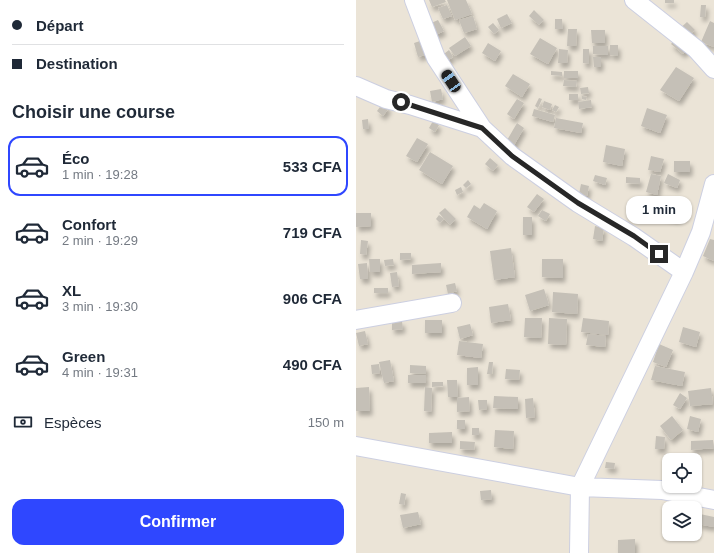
<!DOCTYPE html>
<html lang="fr">
<meta charset="utf-8">
<style>
:root{--surface:#fff;--page:#f2f2f3;--text:#1f2937;--muted:#747a83;--line:#e0e1e3;--accent:#2f47ff}
body{margin:0;font-family:Arial,sans-serif;background:var(--page);color:var(--text);height:100vh;display:flex;flex-direction:column;font-size:15px;white-space:nowrap}
*{box-sizing:border-box;margin:0}
p{font-size:13px;color:var(--muted)}
.icon{flex:none;width:22px;height:22px;fill:none;stroke:currentColor;stroke-width:2;stroke-linecap:round;stroke-linejoin:round}
.map{position:relative;flex:1;overflow:hidden}
.side{display:flex;flex-direction:column;background:var(--surface);width:356px}
.side>*{flex:none}
.top-card{display:grid;align-content:center;height:88px;padding:0 12px;background:var(--surface)}
.controls{position:absolute;left:306px;top:453px;display:grid;gap:8px}
.controls a{display:grid;place-items:center;width:40px;height:40px;border-radius:8px;background:var(--surface);box-shadow:0 1px 3px #0004;font-size:20px}
.end{position:absolute;width:18px;height:18px;margin:-9px;border:5px solid #272727;background:#fff;box-shadow:0 0 0 2px #fff}
.from{border-radius:50%}
.bubble{position:absolute;height:28px;border-radius:12px;background:var(--surface);box-shadow:0 1px 3px #0004;font-size:13px;font-weight:700;line-height:28px;text-align:center}
.car{position:absolute;width:12px;height:24px;margin:-12px -6px;border-radius:5px;box-shadow:0 0 3px 1px #0007;background:linear-gradient(#222 24%,#8ab4d8 0 40%,#222 0 76%,#8ab4d8 0 86%,#222 0)}
.top-card b{display:flex;align-items:center;gap:14px;height:38px;font-size:15px}
.top-card b+b{border-top:1px solid var(--line)}
.top-card i{width:10px;height:10px;background:var(--text)}
ul{padding:0;list-style:none}
li{display:flex;align-items:center;gap:12px;height:60px;margin:0 8px 6px;padding:0 4px;border:2px solid transparent;border-radius:12px}
li div{flex:1}
li b{display:block;font-size:15px}
li em{font-style:normal;font-weight:700}
li.on{border-color:var(--accent)}
li>.icon{width:36px;height:36px;stroke-width:1.5}
h2{padding:0 12px;font-size:18px;line-height:48px}
.pay{display:flex;align-items:center;gap:10px;height:44px;padding:0 12px;font-size:15px}
.pay p{margin-inline-start:auto}
.button{display:flex;gap:8px;margin-top:auto;padding:8px 12px}
.button a{flex:1;height:46px;border-radius:12px;background:var(--accent);color:#fff;font-size:16px;font-weight:700;line-height:46px;text-align:center}
main{display:flex;flex:1;min-height:0}
.map>svg:first-child{display:block}
.building{fill:#c5c0b7;filter:url(#shadow)}
.lines{fill:none;stroke-linecap:round;stroke-linejoin:round}
.minor-casing{stroke:#cccfe1;stroke-width:20}
.minor{stroke:#fff;stroke-width:18}
.route{stroke:#272727;stroke-width:5}
</style>
<main>
<section class="side">
<div class="top-card">
<b><i class="from"></i>Départ</b>
<b><i></i>Destination</b>
</div>
<h2>Choisir une course</h2>
<ul>
<li class="on"><svg class="icon" aria-label="car" viewBox="0 0 24 24"><path d="M5 17H2v-5l4-1 3-4h7l3 4 3 1v5h-3M9 17h6M6 11h13"/><circle cx="7" cy="17" r="2"/><circle cx="17" cy="17" r="2"/></svg><div><b>Éco</b><p>1 min · 19:28</p></div><em>533 CFA</em></li>
<li><svg class="icon" aria-label="car" viewBox="0 0 24 24"><path d="M5 17H2v-5l4-1 3-4h7l3 4 3 1v5h-3M9 17h6M6 11h13"/><circle cx="7" cy="17" r="2"/><circle cx="17" cy="17" r="2"/></svg><div><b>Confort</b><p>2 min · 19:29</p></div><em>719 CFA</em></li>
<li><svg class="icon" aria-label="car" viewBox="0 0 24 24"><path d="M5 17H2v-5l4-1 3-4h7l3 4 3 1v5h-3M9 17h6M6 11h13"/><circle cx="7" cy="17" r="2"/><circle cx="17" cy="17" r="2"/></svg><div><b>XL</b><p>3 min · 19:30</p></div><em>906 CFA</em></li>
<li><svg class="icon" aria-label="car" viewBox="0 0 24 24"><path d="M5 17H2v-5l4-1 3-4h7l3 4 3 1v5h-3M9 17h6M6 11h13"/><circle cx="7" cy="17" r="2"/><circle cx="17" cy="17" r="2"/></svg><div><b>Green</b><p>4 min · 19:31</p></div><em>490 CFA</em></li>
</ul>
<div class="pay"><svg class="icon" aria-label="cash" viewBox="0 0 24 24"><path d="M3 7h18v10H3z"/><circle cx="12" cy="12" r="2"/></svg>Espèces<p>150 m</p></div>
<div class="button"><a>Confirmer</a></div>
</section>
<div class="map">
<svg width="358" height="553" viewBox="0 0 358 553">
<defs>
<filter id="shadow"><feDropShadow dx="2.5" dy="4.5" stdDeviation="2" flood-color="#0004"/></filter>
</defs>
<rect width="100%" height="100%" fill="#ebe4d7"/>
<!-- building -->
<path class="building" d="M73,0H89L90,2L76,7Z
M91,0H110L116,14L99,20Z
M309,0H318V3H309Z
M91,5L96,16L87,19L82,8Z
M345,5H350L349,17H344Z
M178,10L188,20L183,25L173,16Z
M151,14L156,23L145,28L141,19Z
M117,16L121,29L108,33L103,20Z
M199,19H206L207,29H199Z
M82,20L88,31L80,35L73,24Z
M354,21L358,23V47L345,42Z
M331,22L339,30L331,38L322,30Z
M137,23L143,30L138,34L132,27Z
M212,29H221L220,46H211Z
M235,30H249V43H236Z
M322,36L334,46L327,54L315,44Z
M109,37L115,46L99,56L93,48Z
M184,38L201,48L192,64L174,54Z
M67,40L72,54L62,57L58,43Z
M132,43L145,51L139,61L126,53Z
M254,45H262V56L254,55Z
M237,46H252V55L237,54Z
M203,49L212,50L211,63H202Z
M227,49H233V64L227,63Z
M93,50L97,57L88,63L84,57Z
M237,57H245V67H238Z
M320,67L338,78L323,101L304,90Z
M195,71L206,72V76L195,75Z
M208,71H222V78H208Z
M157,74L174,84L166,97L149,86Z
M208,80L221,81L220,87L207,86Z
M232,87L233,93L225,94L224,88Z
M85,89L87,99L76,102L74,91Z
M213,94H222V100H213Z
M226,96L231,97L230,100L226,99Z
M183,98L186,99L182,108L179,106Z
M161,99L168,103L158,119L151,114Z
M235,100L236,107L223,109L222,102Z
M188,101L196,104L194,110L186,107Z
M27,103L33,108L27,116L21,111Z
M199,105L203,107L200,112L196,110Z
M291,108L311,115L304,133L285,126Z
M178,109L199,115L197,122L176,116Z
M200,118L227,123L225,133L198,128Z
M12,119L13,129H7L6,120Z
M77,121L83,125L79,132L73,128Z
M161,123L168,128L157,147L150,142Z
M61,138L72,144L61,162L50,156Z
M250,145L269,149L266,166L247,162Z
M74,152L97,166L86,184L63,170Z
M295,156L308,159L304,172L292,170Z
M134,158L142,165L137,171L129,164Z
M318,161H334V172H318Z
M295,174L305,176L301,195L290,192Z
M312,174L324,180L321,188L308,183Z
M239,175L251,178L249,185L237,181Z
M270,177L284,178V184L270,183Z
M112,180L115,184L110,188L107,185Z
M225,184L233,186L231,196L223,194Z
M105,187L107,192L101,195L99,190Z
M181,194L188,199L178,212L171,207Z
M296,199L310,204L307,214L292,209Z
M128,203L141,211L131,229L111,217L118,205L124,209Z
M312,204L324,207L321,219L309,216Z
M89,208L100,219L94,225L83,213Z
M186,210L194,214L190,221L182,216Z
M0,213H15V226L0,227Z
M83,215L88,219L84,223L80,219Z
M167,217H176V235H167Z
M239,226L248,228L246,241L237,239Z
M354,239L358,240V261L347,256Z
M5,240L12,241L10,255L4,254Z
M155,248L159,277L138,280L134,251Z
M44,253H55V259L44,260Z
M13,259H24V272H14Z
M37,259L38,265L29,266L28,260Z
M186,259H207V278L186,277Z
M11,263L12,279H4L2,264Z
M85,263V272L56,274V265Z
M41,272L43,286L36,287L34,273Z
M99,283L101,291L92,294L90,285Z
M18,288H32V293H18Z
M188,289L193,305L174,311L169,295Z
M197,292L222,294L221,314L196,312Z
M152,304L155,320L135,323L133,307Z
M169,318H186L185,338L168,337Z
M193,318L211,319L210,345L192,344Z
M227,318L253,321L252,335L225,332Z
M69,320H86V333H69Z
M46,321L47,329L36,330V322Z
M114,324L117,335L104,339L101,327Z
M327,327L344,332L340,347L323,342Z
M9,331L12,344L3,346L0,333Z
M232,334L250,336L249,347L230,345Z
M103,341L127,344L125,358L101,355Z
M303,344L317,350L310,367L297,362Z
M34,360L38,381L28,383L23,362Z
M133,362H137L136,374H131Z
M23,364L24,373L16,374L15,365Z
M54,365L70,366V374L54,373Z
M299,366L329,372L326,386L295,380Z
M122,367V385H111V368Z
M150,369L164,370L163,380L149,379Z
M52,375H70V383H52Z
M91,380H101L102,397H92Z
M76,382H87V386L76,387Z
M13,387L14,411H0V388Z
M69,387L76,388L75,412L68,411Z
M355,388L357,404L334,406L332,391Z
M324,393L331,398L324,409L317,405Z
M138,396L162,397V409L137,408Z
M113,397L114,411L101,412V398Z
M177,398L179,417L170,418L169,399Z
M122,400H131V409L123,410Z
M316,416L327,430L315,440L304,426Z
M334,416L345,419L342,432L331,429Z
M101,420H109V429H101Z
M116,428H123V435H116Z
M139,430L158,431L157,449L138,447Z
M96,432V443H73V433Z
M300,436L309,437L308,449H299Z
M357,440L358,448L335,450V441Z
M104,441L119,442L118,450L104,449Z
M250,462L259,463L258,469L249,468Z
M135,490L136,499L125,500L124,491Z
M45,493L50,494L48,505L43,504Z
M62,512L65,524L47,528L44,515Z
M344,514L358,517V527L342,524Z
M279,539V553H262V540Z"/>
<g class="lines">
<!-- minor casing -->
<g class="minor-casing">
<path id="minor" d="M58,0L80,58L126,128L156,156L222,203L278,237L328,272L224,487L223,553
M278,0L340,49L358,69
M0,86L30,99L54,105L126,128
M328,272L345,232L358,184
M0,320L96,303
M0,446L224,487L306,490L358,500"/>
</g>
<!-- minor -->
<use href="#minor" class="minor"/>
</g>
<g class="lines">
<!-- route -->
<path class="route" d="M45,102L126,128L156,156L222,203L278,236L303,254"/>
</g>
</svg>
<div class="controls">
<a><svg class="icon" aria-label="locate" viewBox="0 0 24 24"><circle cx="12" cy="12" r="6"/><path d="M12 2v4M12 18v4M2 12h4M18 12h4"/></svg></a>
<a><svg class="icon" aria-label="layers" viewBox="0 0 24 24"><path d="M12 4l9 5-9 5-9-5zM3 14l9 5 9-5"/></svg></a>
</div>
<i class="end from" style="left:45px;top:102px"></i>
<i class="end" style="left:303px;top:254px"></i>
<div class="bubble" style="left:270px;top:196px;width:66px">1 min</div>
<i class="car" style="left:95px;top:81px;rotate:326deg"></i>
</div>
</main>
